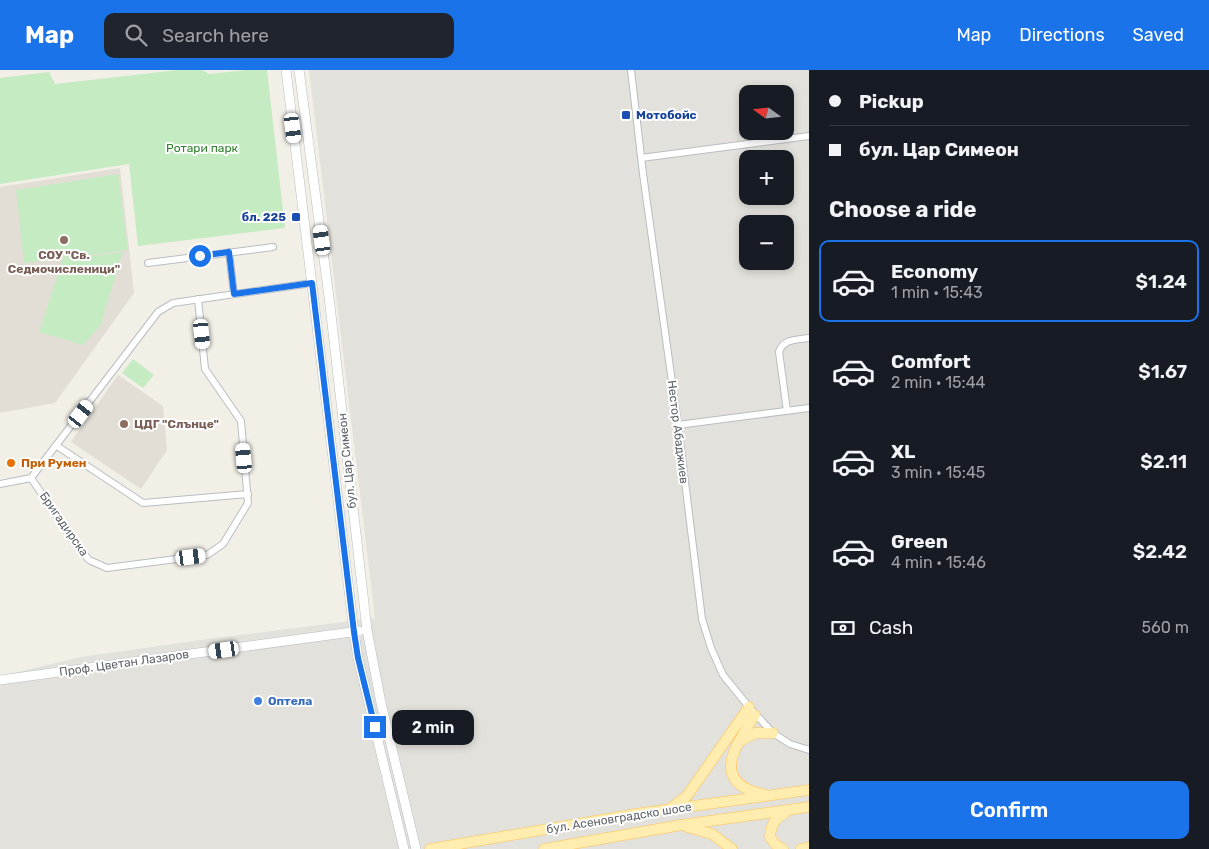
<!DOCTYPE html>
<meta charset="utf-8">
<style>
:root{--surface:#171b24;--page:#20242c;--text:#f1f3f6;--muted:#9ea1a6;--line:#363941;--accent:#1a73e8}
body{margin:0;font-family:Rubik,sans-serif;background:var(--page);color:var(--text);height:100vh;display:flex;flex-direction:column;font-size:19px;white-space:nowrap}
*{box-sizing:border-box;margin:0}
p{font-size:16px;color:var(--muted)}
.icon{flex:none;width:28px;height:28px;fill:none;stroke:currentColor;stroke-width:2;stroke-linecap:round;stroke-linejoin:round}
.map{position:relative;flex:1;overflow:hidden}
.side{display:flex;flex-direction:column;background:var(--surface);width:400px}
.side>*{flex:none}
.banner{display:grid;align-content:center;height:110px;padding:0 20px;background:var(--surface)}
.needle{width:32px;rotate:285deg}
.tools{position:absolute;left:739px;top:15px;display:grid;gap:10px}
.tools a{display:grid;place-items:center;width:55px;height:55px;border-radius:10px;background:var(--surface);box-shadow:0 2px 8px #0003;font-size:25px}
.end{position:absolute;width:22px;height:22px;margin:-11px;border:6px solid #1a73e8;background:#fff;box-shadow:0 0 0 2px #fff}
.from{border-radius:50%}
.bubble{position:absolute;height:35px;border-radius:10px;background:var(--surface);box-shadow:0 2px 8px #0003;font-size:16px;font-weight:600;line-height:35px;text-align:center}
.car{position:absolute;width:15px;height:30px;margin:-15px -8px;border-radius:6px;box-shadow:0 0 4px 1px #0007;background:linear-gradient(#fff 24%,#345 0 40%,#fff 0 76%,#345 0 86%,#fff 0)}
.banner b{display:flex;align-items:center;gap:18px;height:48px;font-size:19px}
.banner b+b{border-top:1px solid var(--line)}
.banner i{width:12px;height:12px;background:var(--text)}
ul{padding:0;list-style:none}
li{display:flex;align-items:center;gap:15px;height:82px;margin:0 10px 8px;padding:0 10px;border:2px solid transparent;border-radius:10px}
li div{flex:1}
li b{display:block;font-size:19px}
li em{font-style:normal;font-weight:600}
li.on{border-color:var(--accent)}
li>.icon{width:45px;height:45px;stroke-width:1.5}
h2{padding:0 20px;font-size:22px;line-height:60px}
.pay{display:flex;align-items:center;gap:12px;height:55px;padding:0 20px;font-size:19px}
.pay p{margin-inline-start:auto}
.primary-button{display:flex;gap:10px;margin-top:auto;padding:10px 20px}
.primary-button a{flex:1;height:58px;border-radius:10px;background:var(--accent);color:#fff;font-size:20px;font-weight:600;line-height:58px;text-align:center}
header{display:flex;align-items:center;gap:30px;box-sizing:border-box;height:70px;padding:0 25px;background:var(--accent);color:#fff}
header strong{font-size:24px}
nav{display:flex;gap:28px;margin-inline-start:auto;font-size:18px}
.search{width:350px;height:45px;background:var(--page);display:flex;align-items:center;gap:12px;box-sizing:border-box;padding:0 18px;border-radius:10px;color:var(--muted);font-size:19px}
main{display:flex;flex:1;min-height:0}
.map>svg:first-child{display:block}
.industrial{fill:#e3e1db;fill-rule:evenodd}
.education{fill:#e2ded6}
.green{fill:#c5ebc2}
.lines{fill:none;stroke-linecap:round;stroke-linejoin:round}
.street-casing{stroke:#b9bdc2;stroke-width:8}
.secondary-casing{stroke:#babec4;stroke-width:10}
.primary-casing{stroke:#ffc253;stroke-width:11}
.street{stroke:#fff;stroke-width:6}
.secondary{stroke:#fff;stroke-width:9}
.primary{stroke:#ffecaf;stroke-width:10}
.route{stroke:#1a73e8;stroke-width:6}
.transit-dot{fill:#1a4fb4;stroke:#fff;stroke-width:2}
.education-dot{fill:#8d6e63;stroke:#fff;stroke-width:2}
.food-dot{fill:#e8710a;stroke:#fff;stroke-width:2}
.shop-dot{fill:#3f7fe0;stroke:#fff;stroke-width:2}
.labels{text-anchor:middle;stroke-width:4;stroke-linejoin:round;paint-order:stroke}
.transit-label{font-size:12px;font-weight:bold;fill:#164399;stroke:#fff;text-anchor:start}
.park-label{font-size:12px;fill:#2e822b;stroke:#fff}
.education-label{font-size:12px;font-weight:bold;fill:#785e54;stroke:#fff}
.street-label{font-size:12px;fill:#5e6469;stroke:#fff}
.food-label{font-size:12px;font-weight:bold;fill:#c56008;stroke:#fff;text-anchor:start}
.shop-label{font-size:12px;font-weight:bold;fill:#366cbe;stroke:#fff;text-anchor:start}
</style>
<header>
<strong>Map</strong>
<div class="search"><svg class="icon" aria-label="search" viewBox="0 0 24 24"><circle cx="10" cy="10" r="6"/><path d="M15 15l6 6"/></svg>Search here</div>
<nav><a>Map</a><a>Directions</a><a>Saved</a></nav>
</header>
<main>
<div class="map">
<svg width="809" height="779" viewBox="0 0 809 779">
<rect width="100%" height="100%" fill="#f2efe7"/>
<!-- industrial -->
<path class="industrial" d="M309,0H809V779H0V606L81,587L215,568L375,548ZM748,24H785V61H748ZM748,89H785V126H748ZM748,154H785V191H748Z"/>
<!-- education -->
<path class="education" d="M120,98L134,223L55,333L0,343V117Z
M118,305L163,336L167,380L141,419L71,372Z"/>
<!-- green -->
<path class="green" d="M178,0H202L209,4L247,0H267L285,158L138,176L129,94L0,114V8L49,2L55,14Z
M118,104L128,180L24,193L16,120Z
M123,182L100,256L83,275L39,262L63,189Z
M133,289L154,305L143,318L122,303Z"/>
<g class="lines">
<!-- street casing -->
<g class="street-casing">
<path id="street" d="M631,0L643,104L678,355L702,549L711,578L723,605L749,637L773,663L790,674L809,680
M641,88L809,66
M229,182L234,224
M148,193L273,177
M787,341L779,282C783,269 796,270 809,268
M678,355L809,338
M57,376L143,433L248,424
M31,408L78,477L89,490L107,498L207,485L223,474L248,433L241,351L205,299L198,229
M0,414L31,408L158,242L173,233L312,213"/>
</g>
<!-- secondary casing -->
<g class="secondary-casing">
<path id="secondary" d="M286,0L354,562L358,588L404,779
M299,0L329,227L367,560L381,633L416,779
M0,610L359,561"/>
</g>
<!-- primary casing -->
<g class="primary-casing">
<path id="primary" d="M755,645C742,666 713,702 747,719C752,722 760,723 766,725
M740,671L755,663H773
M671,738L687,726L749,637
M687,757L712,764L732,779
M430,779L642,743L809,720
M544,779L681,755L809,737
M783,779L776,775L770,767C771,755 774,749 785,743
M801,779L809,777"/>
</g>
<!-- street -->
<use href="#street" class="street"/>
<!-- secondary -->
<use href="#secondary" class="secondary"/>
<!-- primary -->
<use href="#primary" class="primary"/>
</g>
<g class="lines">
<!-- route -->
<path class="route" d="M200,186L229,182L234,224L312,213L354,562L358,588L375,657"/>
</g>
<!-- markers -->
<g class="transit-dot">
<rect x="621" y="40" width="10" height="10" rx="2.5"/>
<rect x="291" y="142" width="10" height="10" rx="2.5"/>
</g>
<g class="education-dot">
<circle cx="64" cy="170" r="5"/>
<circle cx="124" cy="354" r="5"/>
</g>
<circle class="food-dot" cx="11" cy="393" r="5"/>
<circle class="shop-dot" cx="258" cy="631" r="5"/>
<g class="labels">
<!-- transit labels -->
<g class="transit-label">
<text x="636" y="49">Мотобойс</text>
<text x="286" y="151" text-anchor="end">бл. 225</text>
</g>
<!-- park labels -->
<g class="park-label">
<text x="202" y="82">Ротари парк</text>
</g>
<!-- education labels -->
<g class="education-label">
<text x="64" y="189">СОУ "Св.<tspan x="64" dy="14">Седмочисленици"</tspan></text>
<text x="134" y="358" text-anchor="start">ЦДГ "Слънце"</text>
</g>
<!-- street labels -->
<g class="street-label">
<text transform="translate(678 362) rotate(83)" y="4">Нестор Абаджиев</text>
<text transform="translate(347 391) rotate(-96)" y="4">бул. Цар Симеон</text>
<text transform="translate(64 454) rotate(55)" y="4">Бригадирска</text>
<text transform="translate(124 593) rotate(-8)" y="4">Проф. Цветан Лазаров</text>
<text transform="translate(619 748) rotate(-9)" y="4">бул. Асеновградско шосе</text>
</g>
<!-- food labels -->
<g class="food-label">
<text x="21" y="397">При Румен</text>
</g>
<!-- shop labels -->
<g class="shop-label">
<text x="268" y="635">Оптела</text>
</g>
</g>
</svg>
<div class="tools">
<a><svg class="needle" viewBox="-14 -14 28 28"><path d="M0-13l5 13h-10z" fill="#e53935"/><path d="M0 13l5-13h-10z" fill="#9ea1a6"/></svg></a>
<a>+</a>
<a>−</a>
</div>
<i class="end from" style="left:200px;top:186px"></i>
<i class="end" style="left:375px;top:657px"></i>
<div class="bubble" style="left:392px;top:640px;width:82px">2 min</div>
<i class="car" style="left:293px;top:58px;rotate:173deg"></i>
<i class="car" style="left:322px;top:170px;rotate:352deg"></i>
<i class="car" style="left:202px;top:264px;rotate:174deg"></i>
<i class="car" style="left:81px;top:344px;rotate:37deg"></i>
<i class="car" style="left:244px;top:388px;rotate:355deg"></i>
<i class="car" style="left:191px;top:487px;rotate:83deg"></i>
<i class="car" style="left:224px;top:580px;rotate:262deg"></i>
</div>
<section class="side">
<div class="banner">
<b><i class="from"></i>Pickup</b>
<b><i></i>бул. Цар Симеон</b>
</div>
<h2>Choose a ride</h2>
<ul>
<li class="on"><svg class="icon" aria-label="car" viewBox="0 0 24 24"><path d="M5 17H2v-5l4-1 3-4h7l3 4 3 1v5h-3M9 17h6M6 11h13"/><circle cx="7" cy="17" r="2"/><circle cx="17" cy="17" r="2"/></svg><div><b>Economy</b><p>1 min · 15:43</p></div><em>$1.24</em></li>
<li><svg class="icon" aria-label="car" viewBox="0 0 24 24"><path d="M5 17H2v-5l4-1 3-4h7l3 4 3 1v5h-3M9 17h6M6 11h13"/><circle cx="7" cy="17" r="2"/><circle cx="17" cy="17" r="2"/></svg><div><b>Comfort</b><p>2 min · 15:44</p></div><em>$1.67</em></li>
<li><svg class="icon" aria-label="car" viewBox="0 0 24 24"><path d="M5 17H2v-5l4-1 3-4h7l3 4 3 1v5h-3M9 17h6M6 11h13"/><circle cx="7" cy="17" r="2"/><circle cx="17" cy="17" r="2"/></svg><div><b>XL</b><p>3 min · 15:45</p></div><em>$2.11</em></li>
<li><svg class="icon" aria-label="car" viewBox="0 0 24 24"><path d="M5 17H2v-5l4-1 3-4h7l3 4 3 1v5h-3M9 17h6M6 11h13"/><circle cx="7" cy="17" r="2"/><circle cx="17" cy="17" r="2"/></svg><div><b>Green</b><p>4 min · 15:46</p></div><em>$2.42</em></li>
</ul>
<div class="pay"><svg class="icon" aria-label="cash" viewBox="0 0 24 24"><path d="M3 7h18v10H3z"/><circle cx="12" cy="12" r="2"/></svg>Cash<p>560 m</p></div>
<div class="primary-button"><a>Confirm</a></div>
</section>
</main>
